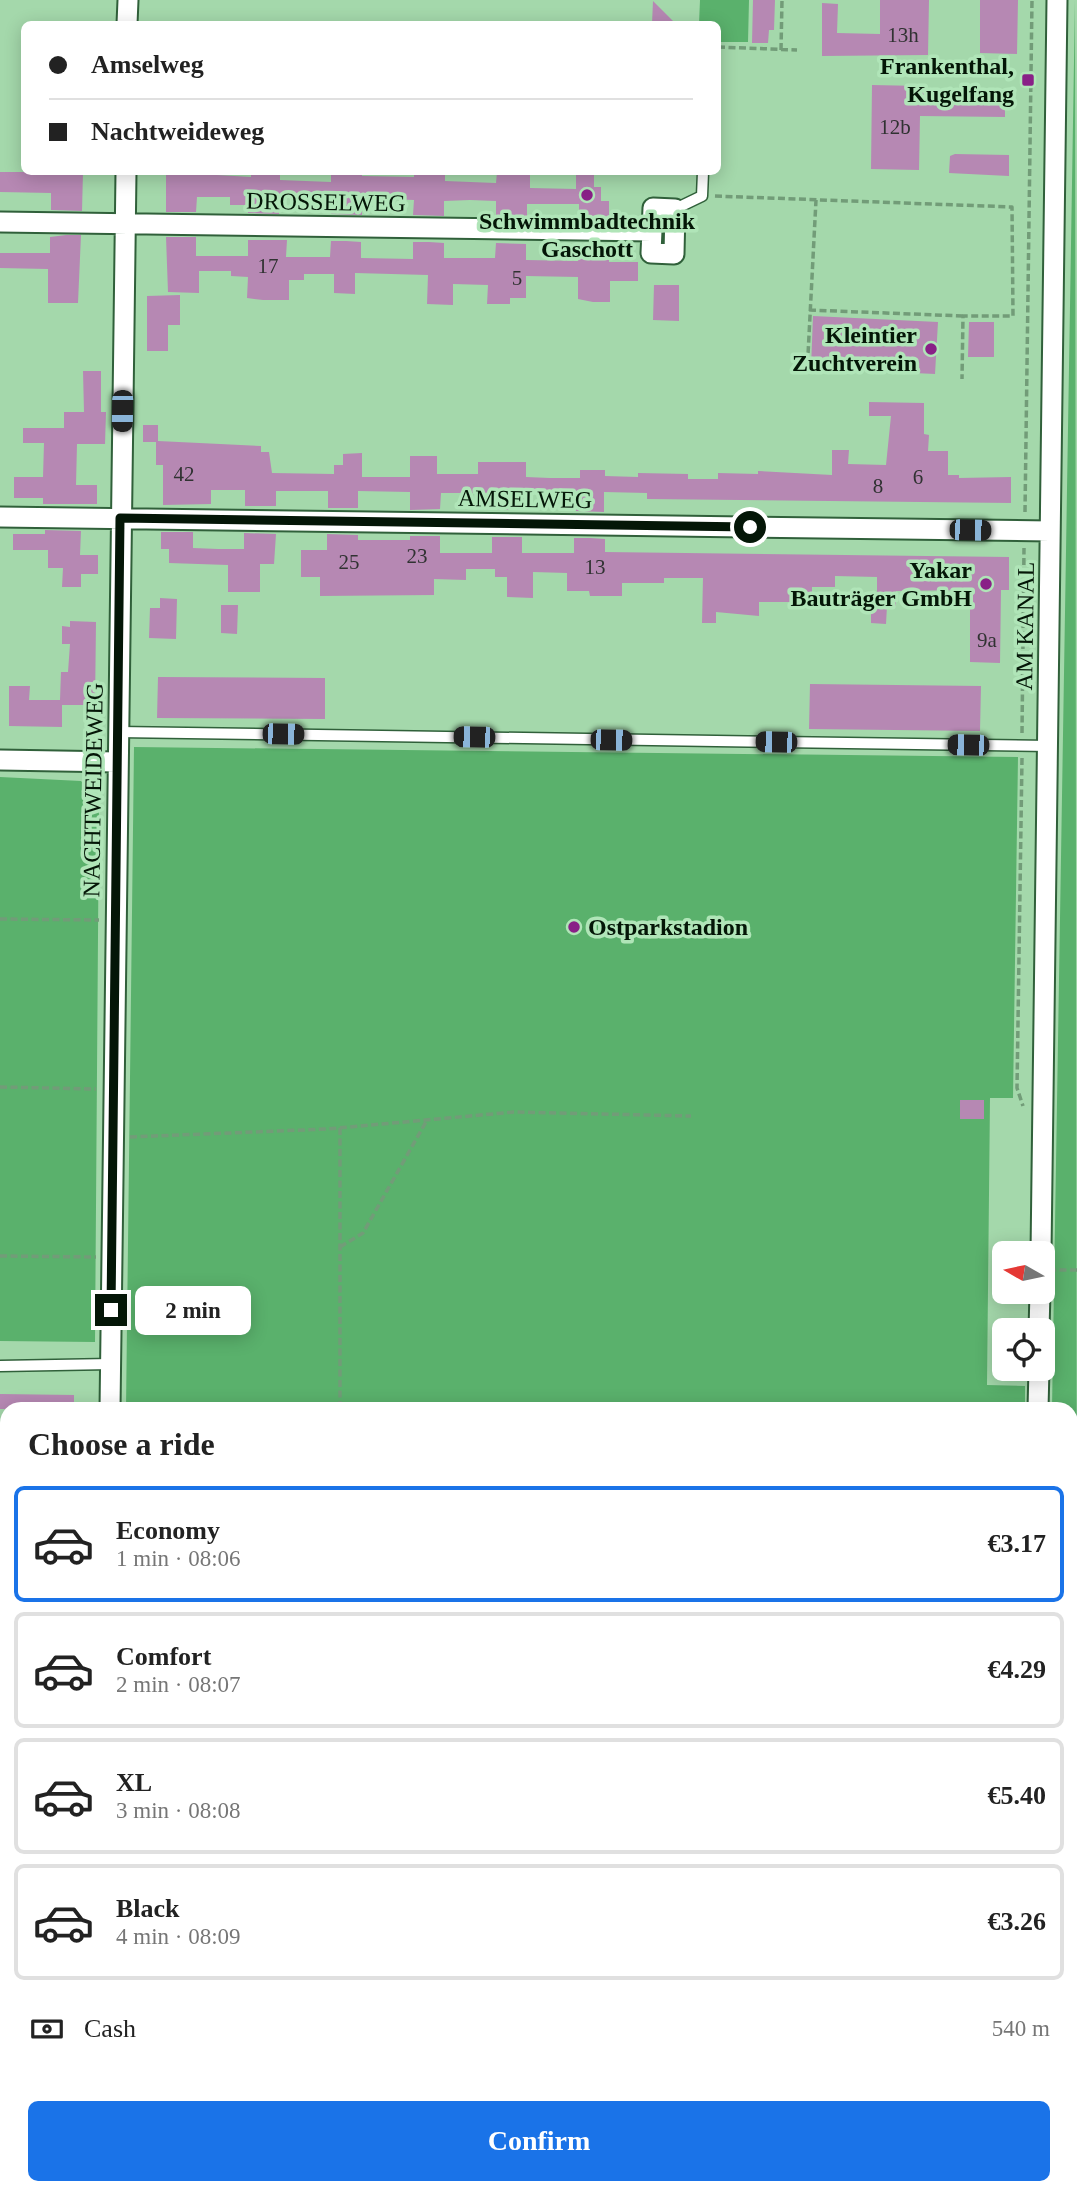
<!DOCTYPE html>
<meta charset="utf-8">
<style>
:root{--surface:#fff;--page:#f6f6f6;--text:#222;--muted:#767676;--line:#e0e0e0;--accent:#1a73e8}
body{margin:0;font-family:Georgia,serif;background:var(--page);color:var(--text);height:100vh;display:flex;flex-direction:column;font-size:26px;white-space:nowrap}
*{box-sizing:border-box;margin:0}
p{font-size:23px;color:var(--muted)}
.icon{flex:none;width:38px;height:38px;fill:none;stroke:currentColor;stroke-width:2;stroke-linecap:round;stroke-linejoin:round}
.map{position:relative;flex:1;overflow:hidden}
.side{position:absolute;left:0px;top:1402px;width:1078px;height:793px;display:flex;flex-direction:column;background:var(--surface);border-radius:21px 21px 0 0;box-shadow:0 4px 18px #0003}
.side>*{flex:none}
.guide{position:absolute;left:21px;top:21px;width:700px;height:154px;border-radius:10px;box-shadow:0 4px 18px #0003;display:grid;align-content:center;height:154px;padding:0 28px;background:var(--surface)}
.needle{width:46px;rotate:279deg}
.tools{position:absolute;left:992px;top:1241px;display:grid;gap:14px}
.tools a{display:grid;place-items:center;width:63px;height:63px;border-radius:10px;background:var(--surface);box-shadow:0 4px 18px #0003;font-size:35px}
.end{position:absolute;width:32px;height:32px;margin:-16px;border:9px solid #041607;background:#fff;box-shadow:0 0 0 4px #fff}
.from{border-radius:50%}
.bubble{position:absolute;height:49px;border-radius:10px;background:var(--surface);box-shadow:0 4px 18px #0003;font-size:23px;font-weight:600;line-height:49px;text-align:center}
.car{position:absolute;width:21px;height:42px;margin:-21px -10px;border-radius:9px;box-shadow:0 0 5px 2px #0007;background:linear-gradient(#222 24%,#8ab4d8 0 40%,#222 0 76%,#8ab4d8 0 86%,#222 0)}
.guide b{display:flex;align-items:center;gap:24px;height:66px;font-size:26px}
.guide b+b{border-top:2px solid var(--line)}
.guide i{width:18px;height:18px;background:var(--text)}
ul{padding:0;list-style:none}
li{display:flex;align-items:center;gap:21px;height:116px;margin:0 14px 10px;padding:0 14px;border:4px solid var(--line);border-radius:10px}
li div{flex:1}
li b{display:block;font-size:26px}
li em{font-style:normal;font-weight:600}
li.active{border-color:var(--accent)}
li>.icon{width:63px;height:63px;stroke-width:1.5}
h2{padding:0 28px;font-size:32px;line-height:84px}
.pay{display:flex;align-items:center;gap:18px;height:77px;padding:0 28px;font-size:26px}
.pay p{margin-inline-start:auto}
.action{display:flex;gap:14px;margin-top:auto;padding:14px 28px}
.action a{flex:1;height:80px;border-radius:10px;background:var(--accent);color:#fff;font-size:28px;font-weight:600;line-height:80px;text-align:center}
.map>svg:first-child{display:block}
.green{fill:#5ab16c}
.building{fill:#b688b3}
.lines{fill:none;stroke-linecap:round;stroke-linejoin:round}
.service-casing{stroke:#30603a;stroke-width:13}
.minor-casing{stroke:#30603a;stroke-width:23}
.secondary-casing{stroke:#30603a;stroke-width:30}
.trunk-casing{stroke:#fff;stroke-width:35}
.path{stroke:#729c78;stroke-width:3.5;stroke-dasharray:7 3.5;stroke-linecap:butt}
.service{stroke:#fff;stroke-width:10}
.minor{stroke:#fff;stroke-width:19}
.secondary{stroke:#c2e3e7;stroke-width:26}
.trunk{stroke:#5cb4c0;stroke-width:32}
.route{stroke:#041607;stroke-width:9}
.poi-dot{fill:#892087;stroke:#b0e5b8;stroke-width:2.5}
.labels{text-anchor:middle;stroke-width:7;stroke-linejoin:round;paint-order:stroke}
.number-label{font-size:21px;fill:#303232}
.poi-label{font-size:24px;font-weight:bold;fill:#041607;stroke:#b0e5b8;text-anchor:end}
.street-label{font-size:24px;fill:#041607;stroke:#b0e5b8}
</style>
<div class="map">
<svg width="1077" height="2194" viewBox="0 0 1077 2194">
<rect width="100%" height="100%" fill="#a4d8ab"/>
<!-- green -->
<path class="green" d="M700,0H749L748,42H718V24H699Z
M1075,0L1077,1738L1071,1761V1409H1052Z
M134,747L1018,757L1013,1098H990L987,1385L1025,1386V1409H126Z
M0,777L81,781L99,800L95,1342L0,1341Z
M0,1580H7V1724L0,1725Z
M1077,1795V1891H1071V1804Z
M1071,1941H1077V2194H1045L1046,2188H1071Z"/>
<!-- building -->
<path class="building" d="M753,0H775L774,30H769L768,43H752Z
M880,0H929L928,55L822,56V3L838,4L837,33L880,34Z
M980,0H1018L1017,54L980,53Z
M653,1L676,24H652Z
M872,85L920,86V92L965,93V100L1005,101V117L920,116L919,170L871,169Z
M955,154L1009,155V176L949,173L950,156Z
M0,172H83L82,211L51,210V193L0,192Z
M166,172L251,177V172H280V180L331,182V172H362V176L414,177V172H445V181L496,183L497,172H530V188L576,189V172H594V187H601V201H609V218H579V204H527V217H496V201L470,200L444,201V216L413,215L414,200L362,198V215L331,214V199L305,198H279V214L248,213V205H230V197H197L196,212H166Z
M66,235H81L78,303H48V269L0,268V253H50V237Z
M166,237H196V256H248V240H287L286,257H330L331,241H346L361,242V258L413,259V242H429L444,243V258H495L496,243L526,244V260L578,261V245H609V262H638V281H610V302H593L578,299V277L526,276V298H510V304H487L488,285L453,284V305L427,304L428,275L355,273V294L334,293V274H304V280H289V300H263L247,298L248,277L231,276V271H199V293L168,292Z
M654,285H679V321L653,320Z
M180,295V325H168V351H147V296Z
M813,316L938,322L935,374L811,368Z
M969,322H994V357H968Z
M83,371H101V412H106L105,444H77L76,485H97V504H43V498H14V477H43L44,443H23V428H64V412H84Z
M869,402L924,403V434L929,435L928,451H948V475H959V478L1011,477V503L647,499V493L604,492V512L576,511V494H524L523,510H493V493H441L440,509L410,510V492L358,491V508H328V491H276V506H245V490H211V504L163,505V465H156V442H143V425H158V441L261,446V452H269L272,473L334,474V465H343V454L362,453V477H410V456H437V474H478V462H526V477L550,478H580V470H605V476L638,477V473L688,474V479H718V473L758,474V471L832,475V450H849L848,464L886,465L891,416H869Z
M45,530L81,531L80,555H98V574H81V587H62L63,568H48V550H13V534H45Z
M161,532H193V548L218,549H244V533L276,534L274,564H260V592H228V565L169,563V549H161Z
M327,534L358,535V540H410V536H440V553H492V537H522V553H574V538H590L605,539V552L1009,557V590H1001L1000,663L970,662V590L896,591V606H887L886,624L871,623V606H877V577L835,576V587H812V602H759V616L716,612V623H702L703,578H664V583H622V596H590L589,591H567V573L533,572V598L507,597V577H495V569H466V580L434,579V595L320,596V577H301V550H327Z
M160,598L177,599L176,639L149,638L150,608H160Z
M221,605H238L237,634L221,633Z
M70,621L96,622L95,705H62V727L9,726V686H30L29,700H60L61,672H68L70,644H62V626L70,627Z
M158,677L325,678V719L157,718Z
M810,684L981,686L980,731L809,729Z
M960,1100H984V1119H960Z
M0,1394L74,1395V1409H0Z"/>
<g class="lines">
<!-- service casing -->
<g class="service-casing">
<path id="service" d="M675,209L702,196L703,172
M118,732L1049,746
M0,1366L111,1364
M0,1516H7"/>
</g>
<!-- minor casing -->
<g class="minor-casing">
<path id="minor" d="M127,24L128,0
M653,208L675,209L674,254L651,253Z
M0,222L652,231
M0,517L1050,531
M0,760L118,762
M1041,1253L1057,0
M1039,1330L1040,1292
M110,1409L126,172
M1038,1409L1039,1368
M0,1831L7,1830
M0,1914L7,1916
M0,2041H7
M111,2188V2194
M0,2193L43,2188
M597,2194V2188
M1027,2194V2188"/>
</g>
<!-- secondary casing -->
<g class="secondary-casing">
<path id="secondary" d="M0,1859H7"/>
</g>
<!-- trunk casing -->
<g class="trunk-casing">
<path id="trunk" d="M1071,1784L1077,1766
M1071,1925L1077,1926"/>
</g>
<!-- path -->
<path class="path" d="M718,47L797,50
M781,50L782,0
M715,196L1012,207L1013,316H963L962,379
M809,310L963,316
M807,374L816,200
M1025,512L1032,0
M1022,733L1024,548
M1022,758L1017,1088L1023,1106
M0,919L99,920
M0,1087L96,1089
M340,1128V1409
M130,1137L327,1129L514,1112L691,1116
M340,1247L363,1233L427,1120
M0,1256L96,1257
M1049,1270H1077
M1071,1460L1077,1445
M0,1602L7,1600"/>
<!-- service -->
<use href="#service" class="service"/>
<!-- minor -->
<use href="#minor" class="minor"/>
<!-- secondary -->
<use href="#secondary" class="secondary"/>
<!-- trunk -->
<use href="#trunk" class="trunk"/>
</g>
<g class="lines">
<!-- route -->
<path class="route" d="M111,1310L120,518L750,527"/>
</g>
<!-- markers -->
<g class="poi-dot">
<rect x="1021" y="73" width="14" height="14" rx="3.5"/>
<circle cx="587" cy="195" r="7"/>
<circle cx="931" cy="349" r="7"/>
<circle cx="986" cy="584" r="7"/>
<circle cx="574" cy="927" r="7"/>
</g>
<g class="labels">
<!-- number labels -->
<g class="number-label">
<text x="903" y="42">13h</text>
<text x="895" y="134">12b</text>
<text x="268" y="273">17</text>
<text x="517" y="285">5</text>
<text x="184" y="481">42</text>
<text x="918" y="484">6</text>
<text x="878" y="493">8</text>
<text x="417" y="563">23</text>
<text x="349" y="569">25</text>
<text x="595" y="574">13</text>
<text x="987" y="647">9a</text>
</g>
<!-- poi labels -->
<g class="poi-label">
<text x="1014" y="74">Frankenthal,<tspan x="1014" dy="28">Kugelfang</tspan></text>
<text x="587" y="229" text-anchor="middle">Schwimmbadtechnik<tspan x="587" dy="28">Gaschott</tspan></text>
<text x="917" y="343">Kleintier<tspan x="917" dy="28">Zuchtverein</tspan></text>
<text x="972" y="578">Yakar<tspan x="972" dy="28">Bauträger GmbH</tspan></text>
<text x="588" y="935" text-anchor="start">Ostparkstadion</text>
</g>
<!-- street labels -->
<g class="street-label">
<text transform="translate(326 202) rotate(1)" y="8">DROSSELWEG</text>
<text transform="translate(525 499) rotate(1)" y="8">AMSELWEG</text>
<text transform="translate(1025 626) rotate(-89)" y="8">AM KANAL</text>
<text transform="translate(93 790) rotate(-89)" y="8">NACHTWEIDEWEG</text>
</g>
</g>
</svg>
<div class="tools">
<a><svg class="needle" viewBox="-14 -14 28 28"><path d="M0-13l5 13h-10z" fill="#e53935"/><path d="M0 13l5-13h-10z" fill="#767676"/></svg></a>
<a><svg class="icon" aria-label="locate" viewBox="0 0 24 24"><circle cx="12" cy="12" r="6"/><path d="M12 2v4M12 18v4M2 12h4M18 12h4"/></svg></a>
</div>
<i class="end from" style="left:750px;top:527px"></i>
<i class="end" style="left:111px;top:1310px"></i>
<div class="bubble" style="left:135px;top:1286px;width:116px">2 min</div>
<i class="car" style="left:122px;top:411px;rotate:181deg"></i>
<i class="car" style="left:970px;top:530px;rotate:91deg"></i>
<i class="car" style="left:283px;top:734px;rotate:91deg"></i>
<i class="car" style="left:474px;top:737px;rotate:271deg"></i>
<i class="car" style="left:611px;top:740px;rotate:91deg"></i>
<i class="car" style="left:776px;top:742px;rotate:271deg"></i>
<i class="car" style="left:968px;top:745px;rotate:271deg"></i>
<div class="guide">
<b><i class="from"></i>Amselweg</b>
<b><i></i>Nachtweideweg</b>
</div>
<section class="side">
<h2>Choose a ride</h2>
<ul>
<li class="active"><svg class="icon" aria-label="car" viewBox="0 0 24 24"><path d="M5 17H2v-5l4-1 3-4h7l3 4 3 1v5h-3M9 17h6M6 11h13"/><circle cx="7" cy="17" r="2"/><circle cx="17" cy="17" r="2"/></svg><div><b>Economy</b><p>1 min · 08:06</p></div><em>€3.17</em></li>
<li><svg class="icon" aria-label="car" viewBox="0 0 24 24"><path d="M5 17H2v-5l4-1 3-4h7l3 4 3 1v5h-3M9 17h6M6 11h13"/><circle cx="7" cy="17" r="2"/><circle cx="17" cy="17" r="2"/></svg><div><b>Comfort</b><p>2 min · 08:07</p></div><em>€4.29</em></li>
<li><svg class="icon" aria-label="car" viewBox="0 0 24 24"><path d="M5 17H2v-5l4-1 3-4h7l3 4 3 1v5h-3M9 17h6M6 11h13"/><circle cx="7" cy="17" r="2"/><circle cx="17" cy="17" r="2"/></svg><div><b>XL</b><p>3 min · 08:08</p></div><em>€5.40</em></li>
<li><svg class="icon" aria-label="car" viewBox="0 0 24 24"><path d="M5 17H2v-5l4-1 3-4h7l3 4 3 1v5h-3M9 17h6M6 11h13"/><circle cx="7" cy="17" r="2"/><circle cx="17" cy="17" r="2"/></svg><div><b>Black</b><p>4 min · 08:09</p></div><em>€3.26</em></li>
</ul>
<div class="pay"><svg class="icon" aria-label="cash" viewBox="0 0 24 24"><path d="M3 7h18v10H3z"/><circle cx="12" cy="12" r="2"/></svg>Cash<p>540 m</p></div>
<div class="action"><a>Confirm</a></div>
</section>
</div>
